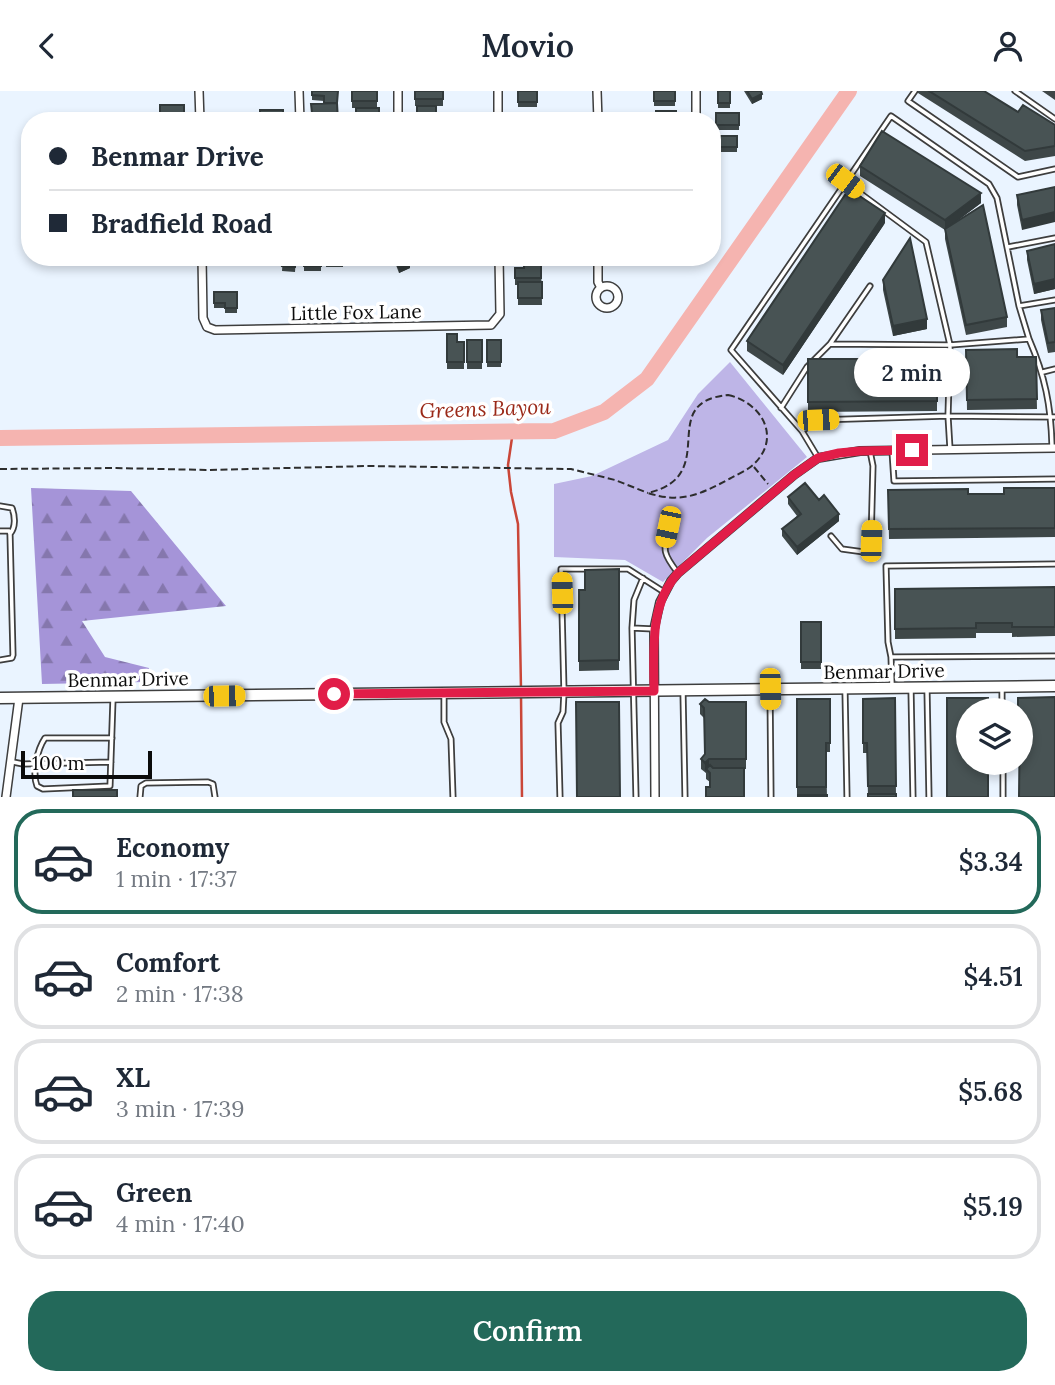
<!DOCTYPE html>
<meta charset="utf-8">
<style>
:root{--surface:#fff;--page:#f2f2f3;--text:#1f2937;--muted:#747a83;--line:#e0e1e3;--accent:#23695a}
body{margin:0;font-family:Lora,serif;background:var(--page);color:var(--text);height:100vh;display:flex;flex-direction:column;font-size:26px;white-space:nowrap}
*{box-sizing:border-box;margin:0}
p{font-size:23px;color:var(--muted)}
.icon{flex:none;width:38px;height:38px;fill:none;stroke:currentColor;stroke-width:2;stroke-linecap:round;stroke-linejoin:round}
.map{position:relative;height:706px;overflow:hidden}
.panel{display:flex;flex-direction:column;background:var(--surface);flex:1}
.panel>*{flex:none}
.hud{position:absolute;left:21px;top:21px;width:700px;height:154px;border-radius:28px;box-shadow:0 4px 10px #0003;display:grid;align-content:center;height:154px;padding:0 28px;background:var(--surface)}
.controls{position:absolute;left:956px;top:607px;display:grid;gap:14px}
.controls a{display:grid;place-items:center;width:77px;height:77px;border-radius:50%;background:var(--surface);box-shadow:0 4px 10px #0003;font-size:35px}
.scale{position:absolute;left:21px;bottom:18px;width:131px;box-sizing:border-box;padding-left:7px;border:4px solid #0b0b0b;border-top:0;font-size:19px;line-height:24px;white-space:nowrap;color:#0b0b0b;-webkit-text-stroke:5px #fff;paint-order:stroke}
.end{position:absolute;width:32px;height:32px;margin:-16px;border:9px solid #e11d48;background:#fff;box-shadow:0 0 0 4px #fff}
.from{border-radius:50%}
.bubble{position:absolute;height:49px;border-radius:24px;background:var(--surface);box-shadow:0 4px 10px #0003;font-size:23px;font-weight:600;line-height:49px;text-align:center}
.car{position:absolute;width:21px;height:42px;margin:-21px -10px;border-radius:9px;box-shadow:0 0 5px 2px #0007;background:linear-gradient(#f5c518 24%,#345 0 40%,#f5c518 0 76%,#345 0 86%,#f5c518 0)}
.hud b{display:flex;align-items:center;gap:24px;height:66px;font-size:26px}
.hud b+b{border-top:2px solid var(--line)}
.hud i{width:18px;height:18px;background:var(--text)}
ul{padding:12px 0 0;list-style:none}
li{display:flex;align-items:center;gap:21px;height:105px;margin:0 14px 10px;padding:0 14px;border:4px solid var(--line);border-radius:28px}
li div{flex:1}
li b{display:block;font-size:26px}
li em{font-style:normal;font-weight:600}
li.on{border-color:var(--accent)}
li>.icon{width:63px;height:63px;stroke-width:1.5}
.button{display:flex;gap:14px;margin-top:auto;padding:14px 28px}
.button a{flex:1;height:80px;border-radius:28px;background:var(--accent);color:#fff;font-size:28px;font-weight:600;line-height:80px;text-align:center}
header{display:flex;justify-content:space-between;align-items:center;height:91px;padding:0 28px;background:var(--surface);font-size:32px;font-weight:600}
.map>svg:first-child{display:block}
.forest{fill:url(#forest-firs)}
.park{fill:#beb5e7}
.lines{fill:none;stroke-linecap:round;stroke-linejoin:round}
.stream{stroke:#ca4638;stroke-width:2.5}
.river{stroke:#f5b4b0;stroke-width:16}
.service-casing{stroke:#3e3e3e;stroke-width:7}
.minor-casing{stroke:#3e3e3e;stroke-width:10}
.tertiary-casing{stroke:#3e3e3e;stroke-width:13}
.path{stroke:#2d2d2d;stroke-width:2;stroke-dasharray:7 3.5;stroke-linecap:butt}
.service{stroke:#fff;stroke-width:3.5}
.minor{stroke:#fff;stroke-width:7}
.tertiary{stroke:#fff;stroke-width:10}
.wall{fill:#3e4748}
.shaded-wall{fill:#323a3b}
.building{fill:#485354;stroke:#323a3b;stroke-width:2}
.route{stroke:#e11d48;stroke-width:9}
.labels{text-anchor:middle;stroke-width:7;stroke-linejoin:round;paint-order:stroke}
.street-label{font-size:19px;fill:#0b0b0b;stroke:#fff}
.water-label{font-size:21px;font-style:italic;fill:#9a2918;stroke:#fff}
</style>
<header><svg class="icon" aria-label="back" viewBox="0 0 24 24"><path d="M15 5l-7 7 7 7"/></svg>Movio<svg class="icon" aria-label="person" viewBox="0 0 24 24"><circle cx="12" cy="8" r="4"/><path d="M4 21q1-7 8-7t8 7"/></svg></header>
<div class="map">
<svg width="1055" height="706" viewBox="0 0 1055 706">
<defs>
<pattern id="forest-firs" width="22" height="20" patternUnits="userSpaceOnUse" patternTransform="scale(1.75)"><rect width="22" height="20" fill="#a594d8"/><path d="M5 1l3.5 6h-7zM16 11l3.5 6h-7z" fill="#8577ad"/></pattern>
</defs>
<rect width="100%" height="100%" fill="#eaf4ff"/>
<!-- forest -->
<path class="forest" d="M31,397L131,400L226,515L82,530L105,566L149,577L145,591L42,593Z"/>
<!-- park -->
<path class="park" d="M730,271L807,366L707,447L663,491L625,469L554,466V393L592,385L668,349L698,303Z"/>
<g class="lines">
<!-- stream -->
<path class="stream" d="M513,340L508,374L511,401L518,433L521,598
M521,604L522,706"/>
<!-- river -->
<path class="river" d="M0,347L554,340L604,321L647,288L849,0"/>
<!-- service casing -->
<g class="service-casing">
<path id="service" d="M915,0L908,10L1018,86L1055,78
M1015,0L1055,28
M845,91L926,151L950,254L948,325L950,358
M1008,156L1055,147
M1019,215L1055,209
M830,253L870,195
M1043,281L1055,278
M781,317L807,276L830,253L950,254L1029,248C1045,285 1051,315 1052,355
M802,340L818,329L948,325L1055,326
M892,360L894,390L1055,388
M817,365L802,340L731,259L891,25L989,93L997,107L1019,215L1029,248
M0,415L12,417C15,425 16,436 10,443
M668,436C663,460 663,463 678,482
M0,440H9L10,443L13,564L12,567L0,569
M831,445L842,458L864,461L871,450L873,375L870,360
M632,537L654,538
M891,566L1055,565
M892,594L891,566L888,551L886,475L1055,473
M1002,597V620
M911,599L913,706
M927,599L929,706
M845,600L847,706
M770,601L771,706
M683,602L685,706
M444,605V631L451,648L453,706
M112,647H45C37,659 32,682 37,695L43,698L110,695L113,608
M13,671L23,673L111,671
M1003,672V706
M140,706L141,695L146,692L208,691L213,693L215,706
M560,706L558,632L563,621L564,601L561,478H628L664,501
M636,706L632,537L634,509L643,487"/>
</g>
<!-- minor casing -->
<g class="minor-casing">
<path id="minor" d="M199,0L200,30
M299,0L300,30
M398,0V30
M498,0V30
M597,0L598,30
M696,0V30
M202,166L203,227L207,236L215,239L491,234L500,223L499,166
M598,166V191L601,197
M596 206a11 11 0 1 1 22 0a11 11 0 1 1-22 0Z
M6,706L19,607
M655,706L654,538L660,511L671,490L678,482L794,384L818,367L860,360L1055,357"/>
</g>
<!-- tertiary casing -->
<g class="tertiary-casing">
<path id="tertiary" d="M0,607L1055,595"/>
</g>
<!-- path -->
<path class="path" d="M728,304C761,311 782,346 754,373C748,379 738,383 731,387C701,403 682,413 648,402C723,384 654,311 728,304Z
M754,376L768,393
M0,378L116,377L206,379L369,375L571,378L615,389L648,402"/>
<!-- service -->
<use href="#service" class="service"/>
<!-- minor -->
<use href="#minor" class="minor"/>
<!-- tertiary -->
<use href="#tertiary" class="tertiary"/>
</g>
<!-- wall -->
<path class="wall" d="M312,0H338L321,29L312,30L311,13H324V10L312,9Z
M352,0H377V17H352Z
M415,0H443V15H415Z
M518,0H537V16H518Z
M654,0H675V15H654Z
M718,0H730V17H718Z
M744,0H761L762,8L752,13Z
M918,0H984L1018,21L1055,34V65L1025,70L918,2Z
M1042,0H1055V9Z
M184,14V30H160Z
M716,22H739V39H716Z
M715,45H737V61H715Z
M860,75L981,112L953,133L1007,226V236L966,244L945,148V139L860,85Z
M1055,96L1022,139L1017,114V104Z
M885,132L783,284L747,260V250Z
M1055,153V198L1034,203L1027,169V160Z
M283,166H296L295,181L282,180Z
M304,166H321V180H304Z
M326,166H343V176H326Z
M348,166H361V172H348Z
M369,166H381V170H369Z
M393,166H408L410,177L399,182Z
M541,171L542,214H518V194H515V177H524Z
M883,189L927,238L893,245L883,199Z
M214,201H237V222H225V217H214Z
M1055,217V261L1048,262L1041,229V219Z
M447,243L457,251H464V278H447Z
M467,249H482V278H467Z
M487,249H501V276H487Z
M966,259L1017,266H1036L1037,318L967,319Z
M808,268H937V320L808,321Z
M1055,397V446L889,448L888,399L968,403H1004Z
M788,406L819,409L839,430L797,464L782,445V438L797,425L788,413Z
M619,478V579L579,580V499H585Z
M1055,496V545L1012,546V542H976V547L895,548V498Z
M801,531H821V578H801Z
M895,607L896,706H868L867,662H863V608Z
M797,608H830V661H826L827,706H797Z
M709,611H746V678H744L710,696V691L706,688V682L701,678V668L705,663L704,627L700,623V613Z"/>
<!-- shaded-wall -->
<path class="shaded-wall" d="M762,3V8L752,13V8Z
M981,102V112L945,139V129Z
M1055,121V131L1022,139V129Z
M885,122V132L783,284V274Z
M410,172V177L399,182V177Z
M1055,188V198L1034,203V193Z
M927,228V238L893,245V235Z
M839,423V430L797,464V456Z
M709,668V678H706L705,682V672Z"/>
<!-- building -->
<path class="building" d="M312,0H338L337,12H324V5L312,4Z
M352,0H377V10H352Z
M415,0H443V8H415Z
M518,0H537V11H518Z
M654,0H675V10H654Z
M718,0H730V12H718Z
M747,0H761L762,3L752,8Z
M929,0H984L1018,21L1023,14L1055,34V55L1025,60Z
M337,12L338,30H321V22H312L311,13Z
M160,14H184V24H176V29H160Z
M417,15H436V30H417Z
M356,17H379V30H356Z
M260,19H283V30H260Z
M656,20H676V30H656Z
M716,22H739V34H716Z
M882,40L981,102L945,129L860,75Z
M715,45H737V56H715Z
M1055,96V121L1022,129L1017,104Z
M849,98L885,122L783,274L747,250Z
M983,114L1007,226L966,234L945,138Z
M910,147L927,228L893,235L883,189Z
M1055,153V188L1034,193L1027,160Z
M283,166H296L295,176L282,175Z
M304,166H321V175H304Z
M326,166H343V171H326Z
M395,166H408L410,172L399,177Z
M524,171H541V187H515V177H524Z
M518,191H542V207H518Z
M214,201H237V217H225V212H214Z
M1055,217V251L1048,252L1041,219Z
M447,243H457V251H464V271H447Z
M467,249H482V271H467Z
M487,249H501V271H487Z
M1017,258V266H1036L1037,308L967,309L966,259Z
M808,268H937V310L808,311Z
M805,392L819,409L824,404L839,423L797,456L782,438L801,423L788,406Z
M1004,397H1055V437L889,438L888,399L968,398V403H1004Z
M619,478V569L579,570V499H585V479Z
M1055,496V536H1012V532H976V537L895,538V498Z
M801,531H821V571H801Z
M1055,606V706H1019L1020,620H1018V607Z
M895,607L896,695H868L867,652H863V608Z
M947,607H988V620H968V672H988V706H947Z
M705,608L709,611H746V668H709L705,672L701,668L705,663L704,617L700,613Z
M797,608H830V652H826V696H797Z
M576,611H619L620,706H577Z
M710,674L713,677H744V706H706V696H710V682L706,678Z
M73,699H117V706H73Z
M868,703H896V706H868Z
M798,704H827V706H798Z"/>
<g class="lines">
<!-- route -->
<path class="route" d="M334,603L654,600C654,559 649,514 678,482L794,384L818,367L839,362L860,360L912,359"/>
</g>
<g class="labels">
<!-- street labels -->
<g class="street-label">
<text transform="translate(356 221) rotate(-1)" y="7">Little Fox Lane</text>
<text transform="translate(884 580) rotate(-1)" y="7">Benmar Drive</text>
<text transform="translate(128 588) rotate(-1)" y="7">Benmar Drive</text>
</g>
<!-- water labels -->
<g class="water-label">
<text transform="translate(485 318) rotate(-2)" y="7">Greens Bayou</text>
</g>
</g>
</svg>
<div class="controls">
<a><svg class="icon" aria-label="layers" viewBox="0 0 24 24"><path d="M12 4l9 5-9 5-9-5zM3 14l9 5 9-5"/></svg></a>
</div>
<div class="scale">100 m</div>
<i class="end from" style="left:334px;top:603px"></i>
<i class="end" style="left:912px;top:359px"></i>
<div class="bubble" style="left:854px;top:257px;width:116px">2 min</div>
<i class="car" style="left:845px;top:90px;rotate:127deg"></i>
<i class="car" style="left:818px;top:329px;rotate:88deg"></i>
<i class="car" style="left:668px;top:436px;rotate:192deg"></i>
<i class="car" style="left:871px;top:450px;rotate:2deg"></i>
<i class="car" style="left:562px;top:502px;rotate:358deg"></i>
<i class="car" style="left:770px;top:598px;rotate:179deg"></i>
<i class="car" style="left:224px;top:605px;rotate:89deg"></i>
<div class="hud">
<b><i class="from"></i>Benmar Drive</b>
<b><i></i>Bradfield Road</b>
</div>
</div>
<section class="panel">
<ul>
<li class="on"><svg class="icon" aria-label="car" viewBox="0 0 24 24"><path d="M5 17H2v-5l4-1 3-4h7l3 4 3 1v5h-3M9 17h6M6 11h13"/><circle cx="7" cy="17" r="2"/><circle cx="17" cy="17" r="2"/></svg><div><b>Economy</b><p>1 min · 17:37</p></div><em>$3.34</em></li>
<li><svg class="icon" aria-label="car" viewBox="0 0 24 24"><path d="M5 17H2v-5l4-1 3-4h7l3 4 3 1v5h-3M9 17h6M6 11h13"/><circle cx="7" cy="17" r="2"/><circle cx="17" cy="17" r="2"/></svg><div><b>Comfort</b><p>2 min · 17:38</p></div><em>$4.51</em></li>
<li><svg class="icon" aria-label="car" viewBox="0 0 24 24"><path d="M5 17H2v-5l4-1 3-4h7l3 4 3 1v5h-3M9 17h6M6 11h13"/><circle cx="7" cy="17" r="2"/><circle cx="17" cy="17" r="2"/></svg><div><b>XL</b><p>3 min · 17:39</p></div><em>$5.68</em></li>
<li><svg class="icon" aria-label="car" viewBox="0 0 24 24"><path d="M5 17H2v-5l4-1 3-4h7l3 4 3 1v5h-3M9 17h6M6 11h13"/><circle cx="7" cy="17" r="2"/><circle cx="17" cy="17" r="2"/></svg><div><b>Green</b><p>4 min · 17:40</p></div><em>$5.19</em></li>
</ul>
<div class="button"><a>Confirm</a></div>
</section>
